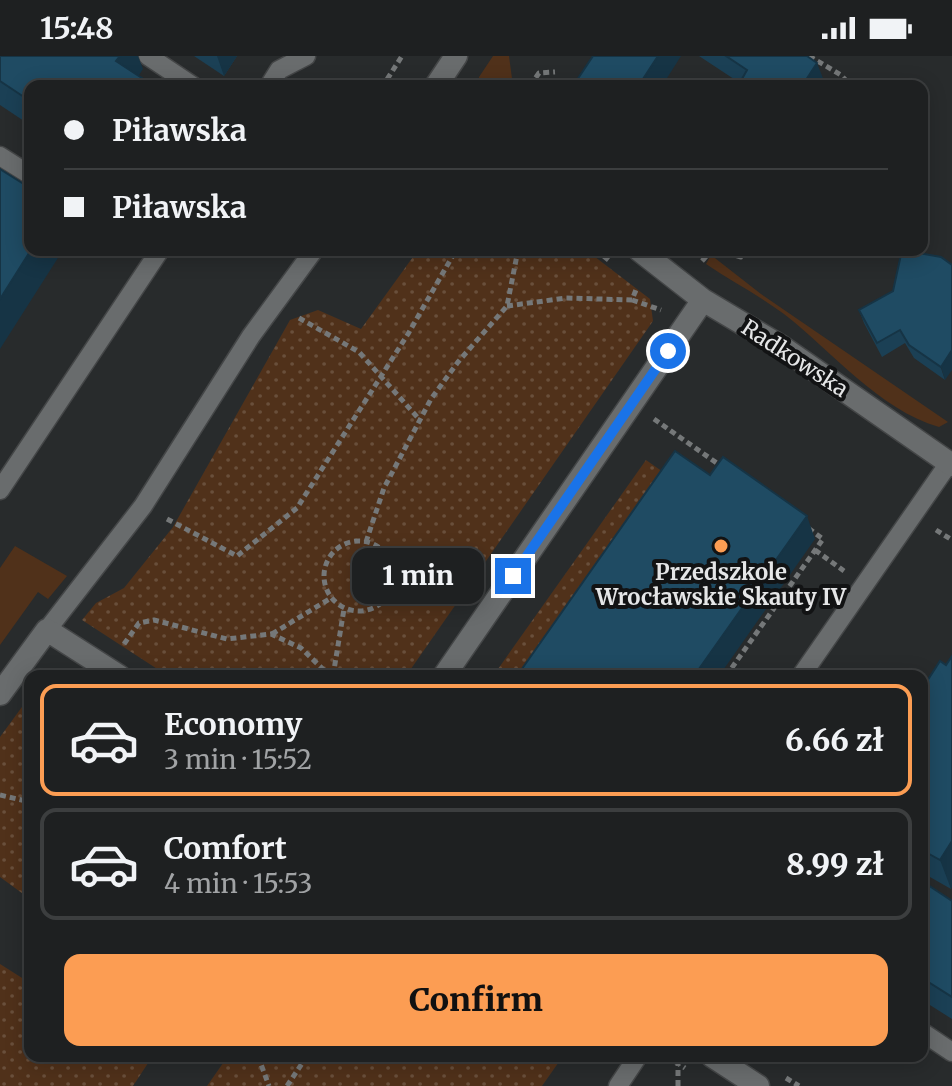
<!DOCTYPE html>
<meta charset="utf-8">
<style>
:root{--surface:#1e2021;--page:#2b2d2e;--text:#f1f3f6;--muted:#a1a3a5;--line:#3c3e3f;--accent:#fc9d53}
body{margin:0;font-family:Merriweather,serif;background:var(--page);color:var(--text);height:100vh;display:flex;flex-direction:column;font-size:30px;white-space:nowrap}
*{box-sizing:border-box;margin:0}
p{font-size:26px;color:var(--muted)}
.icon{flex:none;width:44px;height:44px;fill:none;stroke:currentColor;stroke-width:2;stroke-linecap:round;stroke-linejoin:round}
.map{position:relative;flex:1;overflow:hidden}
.side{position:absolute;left:24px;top:614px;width:904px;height:392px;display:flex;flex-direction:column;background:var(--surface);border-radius:16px;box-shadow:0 4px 20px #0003,0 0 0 2px var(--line)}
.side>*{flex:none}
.guide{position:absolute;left:24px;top:24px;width:904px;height:176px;border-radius:16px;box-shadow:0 4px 20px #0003,0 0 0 2px var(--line);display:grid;align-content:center;height:176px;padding:0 40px;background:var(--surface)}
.end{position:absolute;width:36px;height:36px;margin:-18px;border:10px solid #1a73e8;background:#fff;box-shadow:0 0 0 4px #fff}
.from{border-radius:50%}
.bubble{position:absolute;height:56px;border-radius:16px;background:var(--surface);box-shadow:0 4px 20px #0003,0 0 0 2px var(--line);font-size:26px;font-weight:800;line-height:56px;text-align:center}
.guide b{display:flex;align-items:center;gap:28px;height:76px;font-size:30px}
.guide b+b{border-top:2px solid var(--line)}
.guide i{width:20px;height:20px;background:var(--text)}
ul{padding:14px 0 0;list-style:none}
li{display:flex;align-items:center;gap:24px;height:112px;margin:0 16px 12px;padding:0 24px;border:4px solid var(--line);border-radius:16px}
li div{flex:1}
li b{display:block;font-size:30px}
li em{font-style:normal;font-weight:800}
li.active{border-color:var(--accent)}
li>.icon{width:72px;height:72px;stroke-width:1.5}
.primary-button{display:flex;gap:16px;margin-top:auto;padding:16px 40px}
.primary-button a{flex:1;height:92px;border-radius:16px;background:var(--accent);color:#111;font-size:32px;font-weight:800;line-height:92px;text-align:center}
.status{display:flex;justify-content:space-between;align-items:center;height:56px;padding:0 40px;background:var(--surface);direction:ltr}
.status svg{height:22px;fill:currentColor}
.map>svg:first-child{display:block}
.grass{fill:#50311a}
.park{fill:url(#park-dots)}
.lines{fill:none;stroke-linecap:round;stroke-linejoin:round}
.service-casing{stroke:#444647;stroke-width:21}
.minor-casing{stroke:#444647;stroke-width:25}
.path{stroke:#757879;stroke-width:5;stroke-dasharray:6 4;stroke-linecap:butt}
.service{stroke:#696c6d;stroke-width:18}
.minor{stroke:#696c6d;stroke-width:22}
.wall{fill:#1b4055}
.shaded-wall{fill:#163445}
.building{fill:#1f4b63;stroke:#163445;stroke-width:2}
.route{stroke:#1a73e8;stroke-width:10}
.poi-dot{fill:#fc9d53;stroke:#121314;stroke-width:3}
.labels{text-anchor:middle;stroke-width:8;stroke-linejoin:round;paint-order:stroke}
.street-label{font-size:22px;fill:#e5e6e7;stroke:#121314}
.poi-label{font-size:22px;font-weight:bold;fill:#e5e6e7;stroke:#121314}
</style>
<div class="status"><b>15:48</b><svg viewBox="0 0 49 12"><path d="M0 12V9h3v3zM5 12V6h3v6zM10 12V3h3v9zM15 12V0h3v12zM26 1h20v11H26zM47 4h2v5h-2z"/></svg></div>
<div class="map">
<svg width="952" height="1030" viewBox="0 0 952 1030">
<defs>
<pattern id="park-dots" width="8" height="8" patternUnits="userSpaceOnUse" patternTransform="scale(2)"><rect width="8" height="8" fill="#50311a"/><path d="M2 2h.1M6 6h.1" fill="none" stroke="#694f3b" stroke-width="1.8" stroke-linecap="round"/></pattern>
</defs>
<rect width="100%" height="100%" fill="#282b2c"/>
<!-- grass -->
<path class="grass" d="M493,0H509L513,30H478L479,21Z
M711,199L761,238L948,366L939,371C878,353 833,296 784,258C760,240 731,225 706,208Z
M15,490L67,520L48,543L38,536L0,589V512Z"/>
<!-- park -->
<path class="park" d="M418,194H586L650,243L653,265L406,620H168L82,564L96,547L124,532L173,471L290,264L318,254L361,273Z
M646,404L673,423L538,620H493Z
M30,640V843L0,821V681Z
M0,908L30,927V1000H144L150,1004L133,1030H0Z
M228,1000H563L542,1030H207Z"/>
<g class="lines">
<!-- service casing -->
<g class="service-casing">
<path id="service" d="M148,0L193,30
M269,30L279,14L306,0
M0,100L30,119
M0,434L160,194
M47,574L143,450L251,280L314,194
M801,620L949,407
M922,976L952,996
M618,1030L638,1000"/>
</g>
<!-- minor casing -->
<g class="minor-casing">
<path id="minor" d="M436,30L456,0
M639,194L703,244L782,291L952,409
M444,620L703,244
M0,638L47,574L119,620
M712,1000L758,1030"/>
</g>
<!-- path -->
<path class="path" d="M809,0L841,19L851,30
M392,30L386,25L402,0
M530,30L539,17L555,16
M596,194L611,206
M717,194L741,201L757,194
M702,205L712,194
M632,244L661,254
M507,250L566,242L632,244L637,231
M299,262L359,296L419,363
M654,363L721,410
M167,463L237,500L297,452L408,278L456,194
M936,474L952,484
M324 520a35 35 0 1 1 70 0a35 35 0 1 1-70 0Z
M366,486L384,432L431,343L458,306L507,250L518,194
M815,494L844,515
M272,578L331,542
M124,588L139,567L154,564L227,583L271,578L301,592L330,620
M333,620L344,553
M726,620L823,483L808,472
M0,739L30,746
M258,1000L269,1030
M667,1000L685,1012
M786,1022L799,1030
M287,1030L307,1000
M678,1030V1008"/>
<!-- service -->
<use href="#service" class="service"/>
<!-- minor -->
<use href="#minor" class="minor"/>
</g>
<!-- wall -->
<path class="wall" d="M0,0L143,13L30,30V69L0,49Z
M194,0H237L224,20Z
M699,0H807L826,30L740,27Z
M902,194L945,324L914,302L905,287L882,301L864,267L859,254L893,235Z
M922,633L951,833L923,817L922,818Z
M922,821L927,824L929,830L952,845V963L922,944Z"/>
<!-- shaded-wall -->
<path class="shaded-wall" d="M120,0H138L143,13L132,30L116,5Z
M217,0H237L224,20Z
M658,0H681L662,30H646L643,23Z
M817,7L826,30H802Z
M31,194H63L0,293V243Z
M952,294V314L945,324L941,311Z
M807,460L815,483L719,620H694Z
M952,785V831L951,833L940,804Z"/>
<!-- building -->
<path class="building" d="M0,0H120L116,5L154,30H30V45L0,25Z
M593,0H658L643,23L653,30H573Z
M726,0H807L817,7L802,30H738L747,14Z
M0,113L30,132V194H31L0,243Z
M902,194L941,201L952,209V294L941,311L909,289L900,274L877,287L859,254L893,235Z
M675,395L710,419L723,401L807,460L694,620H517Z
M952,600V785L940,804L922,794V633L940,605L946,609Z
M922,821L927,824L925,827L952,845V941L922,922Z"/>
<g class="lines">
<!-- route -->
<path class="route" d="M513,520L668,295"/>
</g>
<!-- markers -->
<circle class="poi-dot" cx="721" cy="490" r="8"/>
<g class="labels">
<!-- street labels -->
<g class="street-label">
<text transform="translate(795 302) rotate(33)" y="8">Radkowska</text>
</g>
<!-- poi labels -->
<g class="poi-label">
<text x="721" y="524">Przedszkole<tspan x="721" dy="25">Wrocławskie Skauty IV</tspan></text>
</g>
</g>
</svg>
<i class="end from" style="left:668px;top:295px"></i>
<i class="end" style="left:513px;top:520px"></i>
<div class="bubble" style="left:352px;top:492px;width:132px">1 min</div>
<div class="guide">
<b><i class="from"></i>Piławska</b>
<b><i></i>Piławska</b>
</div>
<section class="side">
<ul>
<li class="active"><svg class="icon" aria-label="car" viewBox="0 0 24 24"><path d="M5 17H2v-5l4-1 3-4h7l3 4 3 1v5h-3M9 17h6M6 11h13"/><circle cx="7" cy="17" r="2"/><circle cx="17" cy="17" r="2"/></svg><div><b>Economy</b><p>3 min · 15:52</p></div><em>6.66 zł</em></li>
<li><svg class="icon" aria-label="car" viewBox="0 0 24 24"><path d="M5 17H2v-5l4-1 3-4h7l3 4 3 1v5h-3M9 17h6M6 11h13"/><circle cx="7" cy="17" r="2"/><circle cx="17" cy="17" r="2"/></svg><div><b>Comfort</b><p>4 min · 15:53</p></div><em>8.99 zł</em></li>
</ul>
<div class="primary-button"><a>Confirm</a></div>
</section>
</div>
